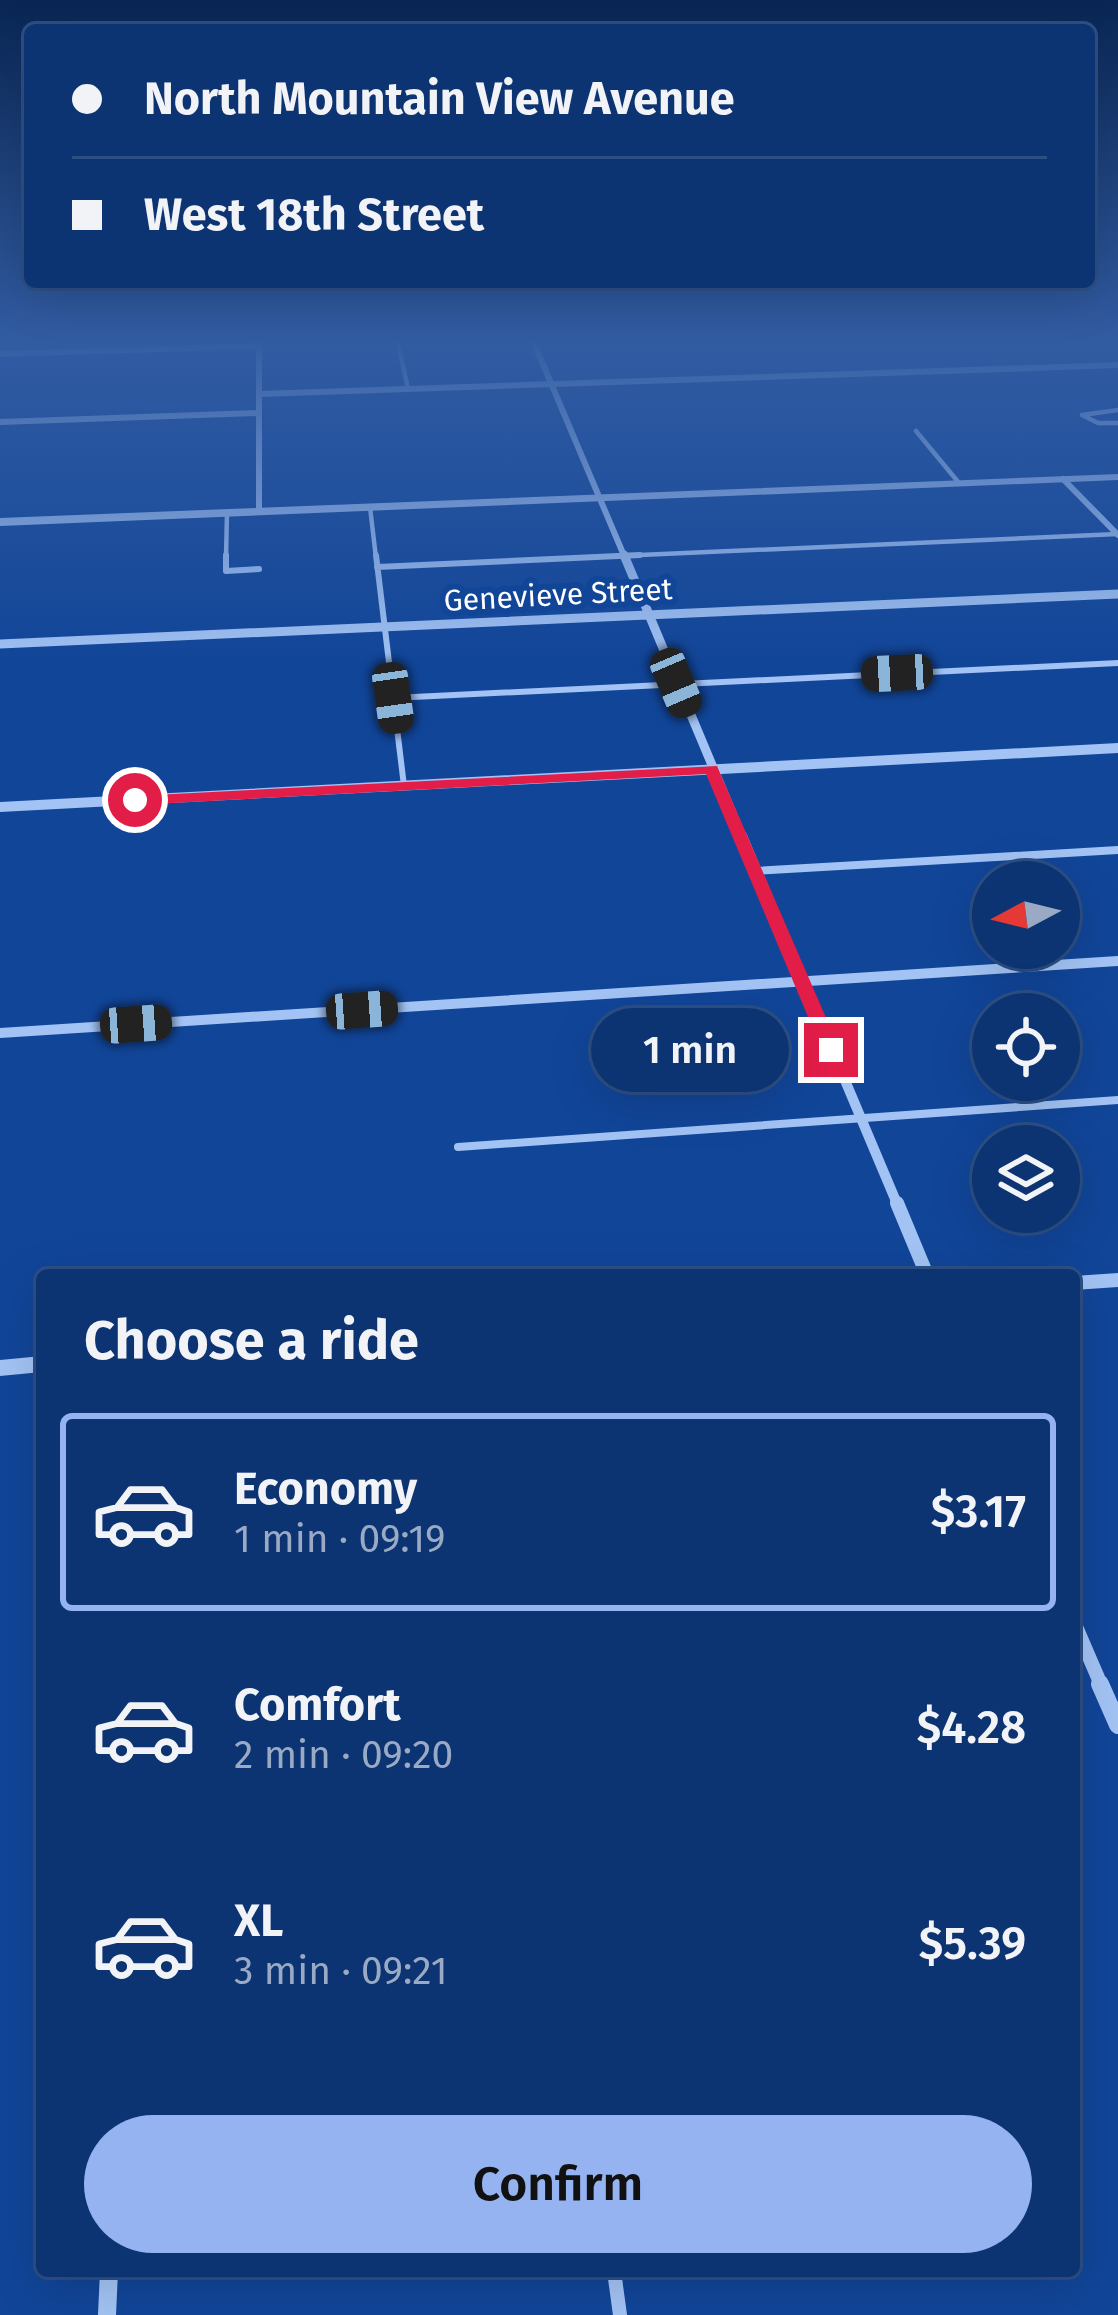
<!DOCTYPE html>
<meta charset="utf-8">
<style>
:root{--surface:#0d3472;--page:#1b3f7a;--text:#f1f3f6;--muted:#9aaac4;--line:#2d4f84;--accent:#95b2f1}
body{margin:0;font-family:"Fira Sans",sans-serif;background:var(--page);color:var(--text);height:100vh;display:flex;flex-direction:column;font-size:45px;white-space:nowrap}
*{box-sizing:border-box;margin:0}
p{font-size:39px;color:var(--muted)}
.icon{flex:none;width:66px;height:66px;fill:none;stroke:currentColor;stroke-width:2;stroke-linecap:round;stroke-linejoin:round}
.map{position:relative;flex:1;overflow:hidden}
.side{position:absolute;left:36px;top:1269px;width:1044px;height:1008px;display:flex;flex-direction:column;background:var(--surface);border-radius:12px;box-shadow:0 12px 48px #0002,0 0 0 3px var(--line)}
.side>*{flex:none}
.hud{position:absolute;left:24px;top:24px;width:1071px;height:264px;border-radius:12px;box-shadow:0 12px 48px #0002,0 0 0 3px var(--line);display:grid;align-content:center;height:264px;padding:0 48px;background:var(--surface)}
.needle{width:78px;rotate:263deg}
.fabs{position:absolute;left:972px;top:861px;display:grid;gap:24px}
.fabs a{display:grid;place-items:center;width:108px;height:108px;border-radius:50%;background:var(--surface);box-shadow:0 12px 48px #0002,0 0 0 3px var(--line);font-size:60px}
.end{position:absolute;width:54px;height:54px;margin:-27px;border:15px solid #e11d48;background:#fff;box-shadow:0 0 0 6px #fff}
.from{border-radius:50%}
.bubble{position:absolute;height:84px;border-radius:42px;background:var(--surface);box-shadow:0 12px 48px #0002,0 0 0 3px var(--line);font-size:39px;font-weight:600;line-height:84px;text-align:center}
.car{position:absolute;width:36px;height:72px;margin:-36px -18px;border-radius:15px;box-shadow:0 0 9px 3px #0007;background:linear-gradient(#222 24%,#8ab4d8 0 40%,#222 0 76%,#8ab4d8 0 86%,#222 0)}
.hud b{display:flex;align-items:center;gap:42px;height:114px;font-size:45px}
.hud b+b{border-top:3px solid var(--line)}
.hud i{width:30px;height:30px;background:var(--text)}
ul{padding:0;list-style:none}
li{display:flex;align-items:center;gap:36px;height:198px;margin:0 24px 18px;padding:0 24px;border:6px solid transparent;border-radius:12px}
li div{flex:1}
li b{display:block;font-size:45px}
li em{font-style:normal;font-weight:600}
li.current{border-color:var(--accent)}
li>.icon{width:108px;height:108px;stroke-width:1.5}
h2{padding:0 48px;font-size:54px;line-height:144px}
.action{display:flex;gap:24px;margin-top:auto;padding:24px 48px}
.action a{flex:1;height:138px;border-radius:72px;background:var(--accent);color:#111;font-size:48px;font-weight:600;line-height:138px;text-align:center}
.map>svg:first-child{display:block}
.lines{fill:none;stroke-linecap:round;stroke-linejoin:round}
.service-far3{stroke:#a2c3f4;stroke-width:4.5}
.service-far2{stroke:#a2c3f4;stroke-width:6}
.service-far1{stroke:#a2c3f4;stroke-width:8}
.service{stroke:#a2c3f4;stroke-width:14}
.minor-far4{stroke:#a2c3f4;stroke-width:6}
.minor-far3{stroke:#a2c3f4;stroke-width:9}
.minor-far2{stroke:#a2c3f4;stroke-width:10}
.minor-far1{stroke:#a2c3f4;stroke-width:14}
.minor{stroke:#a2c3f4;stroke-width:18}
.tertiary{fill:#a2c3f4;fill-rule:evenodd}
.route{fill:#e11d48}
.labels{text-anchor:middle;stroke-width:12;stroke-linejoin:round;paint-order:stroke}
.far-street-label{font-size:30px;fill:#fff;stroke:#114598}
</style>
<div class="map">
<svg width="1118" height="2315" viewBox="0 0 1118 2315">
<rect width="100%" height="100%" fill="#114598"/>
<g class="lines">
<!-- service-far3 -->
<path class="service-far3" d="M398,343L408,389
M1118,410L1082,415L1098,423H1118
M916,431L959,483
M370,507L376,558
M226,558L227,512
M572,558L1118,534"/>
<!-- service-far2 -->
<path class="service-far2" d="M226,555V571L259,569
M376,555L404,786
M377,567L640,555
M393,698L1118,663"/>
<!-- service-far1 -->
<path class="service-far1" d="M755,871L1118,850
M458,1147L1118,1100"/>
<!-- service -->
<path class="service" d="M614,2271L620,2315"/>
<!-- minor-far4 -->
<path class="minor-far4" d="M534,343L625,558
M259,344V511
M0,354L259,346
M259,394L1118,365
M0,422L259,413
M1063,479L1118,535"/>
<!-- minor-far3 -->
<path class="minor-far3" d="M624,555L743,839
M0,644L1118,594"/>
<!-- minor-far2 -->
<path class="minor-far2" d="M742,836L898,1206
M0,1033L1118,961"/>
<!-- minor-far1 -->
<path class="minor-far1" d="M897,1203L927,1275
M1074,1622L1102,1687"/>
<!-- minor -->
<path class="minor" d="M1100,1684L1118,1725
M107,2315L109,2271"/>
<!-- tertiary -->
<path class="tertiary" d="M1118,474V480L0,526V518Z
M1118,743V753L0,812V802Z
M1118,1273V1287L1074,1290V1276Z
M42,1356V1372L0,1376V1360Z"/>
</g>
<!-- sky -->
<linearGradient id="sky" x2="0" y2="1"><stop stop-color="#092654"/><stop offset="0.51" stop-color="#325ca2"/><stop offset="1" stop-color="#325ca2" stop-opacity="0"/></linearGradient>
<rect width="1118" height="667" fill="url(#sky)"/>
<!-- route -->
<path class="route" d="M717,766L840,1050L837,1054L822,1050L706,774L135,805L127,800L135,796Z"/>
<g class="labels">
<!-- far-street labels -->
<g class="far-street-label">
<text transform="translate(558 595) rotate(-3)" y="10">Genevieve Street</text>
</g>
</g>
</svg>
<div class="fabs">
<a><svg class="needle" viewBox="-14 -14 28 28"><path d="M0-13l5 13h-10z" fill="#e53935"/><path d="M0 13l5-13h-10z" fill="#9aaac4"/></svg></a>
<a><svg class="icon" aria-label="locate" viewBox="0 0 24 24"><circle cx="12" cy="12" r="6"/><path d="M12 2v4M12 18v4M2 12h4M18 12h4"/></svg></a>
<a><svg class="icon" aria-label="layers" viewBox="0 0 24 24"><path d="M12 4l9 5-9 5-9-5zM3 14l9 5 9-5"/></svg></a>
</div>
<i class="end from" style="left:135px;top:800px"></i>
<i class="end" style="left:831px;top:1050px"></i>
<div class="bubble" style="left:591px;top:1008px;width:198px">1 min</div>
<i class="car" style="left:897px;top:673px;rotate:267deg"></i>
<i class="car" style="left:676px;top:683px;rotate:157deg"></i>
<i class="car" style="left:393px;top:698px;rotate:172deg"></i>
<i class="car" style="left:362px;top:1010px;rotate:86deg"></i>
<i class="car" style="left:136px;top:1024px;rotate:86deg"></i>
<div class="hud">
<b><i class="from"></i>North Mountain View Avenue</b>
<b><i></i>West 18th Street</b>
</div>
<section class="side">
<h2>Choose a ride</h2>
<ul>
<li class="current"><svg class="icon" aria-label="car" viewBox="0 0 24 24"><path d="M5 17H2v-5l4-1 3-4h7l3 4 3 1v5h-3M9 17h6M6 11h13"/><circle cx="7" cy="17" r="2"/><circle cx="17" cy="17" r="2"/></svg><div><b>Economy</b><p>1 min · 09:19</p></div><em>$3.17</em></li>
<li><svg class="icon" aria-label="car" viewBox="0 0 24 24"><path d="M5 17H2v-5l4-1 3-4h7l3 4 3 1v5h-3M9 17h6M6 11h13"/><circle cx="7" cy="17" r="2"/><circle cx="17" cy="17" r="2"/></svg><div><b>Comfort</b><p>2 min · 09:20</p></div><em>$4.28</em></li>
<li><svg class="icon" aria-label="car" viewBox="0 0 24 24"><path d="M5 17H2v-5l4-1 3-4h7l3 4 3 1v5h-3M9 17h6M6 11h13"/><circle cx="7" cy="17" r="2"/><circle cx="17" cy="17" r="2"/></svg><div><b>XL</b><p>3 min · 09:21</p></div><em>$5.39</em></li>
</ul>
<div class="action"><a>Confirm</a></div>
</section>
</div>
